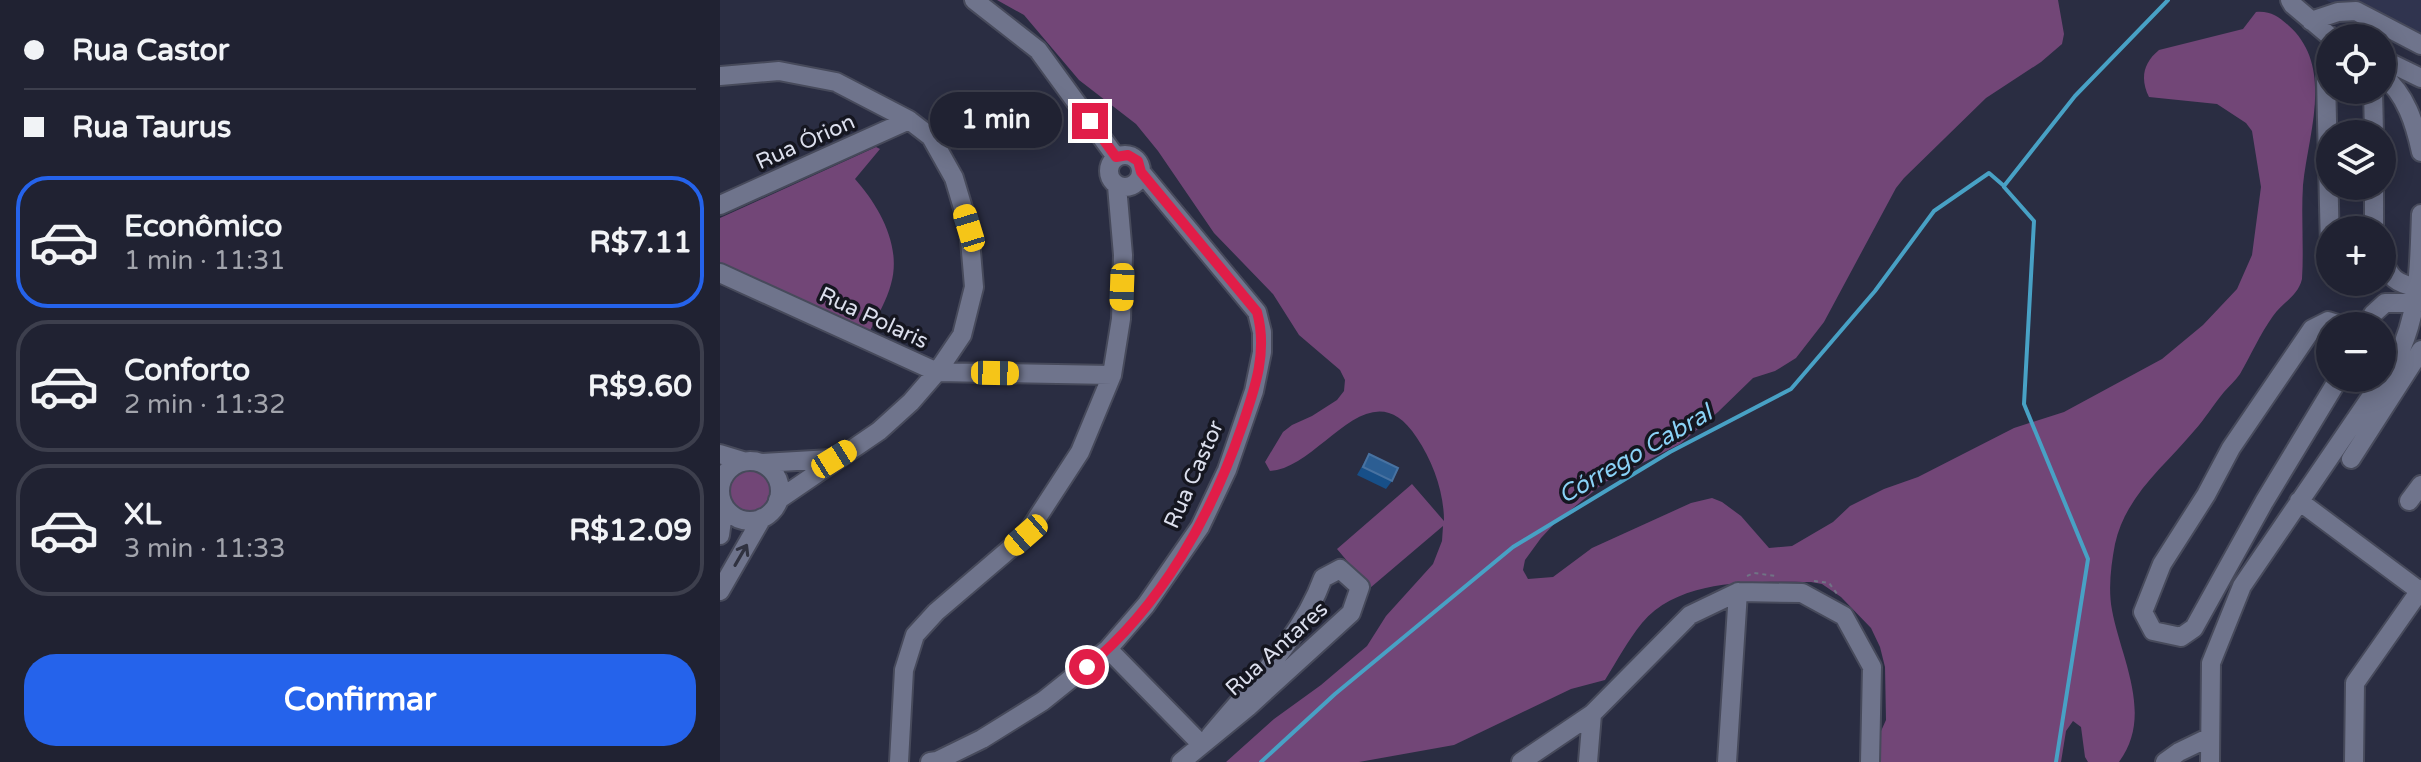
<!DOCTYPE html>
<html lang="pt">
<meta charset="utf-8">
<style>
:root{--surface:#202232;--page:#282a3a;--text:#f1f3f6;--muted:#a2a4ac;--line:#3d3f4d;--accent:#2563eb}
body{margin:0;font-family:"Varela Round",sans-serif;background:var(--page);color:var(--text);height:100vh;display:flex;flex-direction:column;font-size:30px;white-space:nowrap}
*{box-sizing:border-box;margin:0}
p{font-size:26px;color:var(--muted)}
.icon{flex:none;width:44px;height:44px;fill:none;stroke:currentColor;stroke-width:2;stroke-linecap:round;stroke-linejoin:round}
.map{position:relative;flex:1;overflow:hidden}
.side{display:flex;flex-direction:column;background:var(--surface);width:720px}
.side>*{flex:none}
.banner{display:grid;align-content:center;height:176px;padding:0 24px;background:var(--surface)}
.fabs{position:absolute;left:1596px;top:24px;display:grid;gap:16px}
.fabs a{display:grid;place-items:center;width:80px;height:80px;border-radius:50%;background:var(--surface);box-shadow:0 4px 20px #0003,0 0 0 2px var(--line);font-size:40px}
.end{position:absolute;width:36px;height:36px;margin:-18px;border:10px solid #e11d48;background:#fff;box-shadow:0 0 0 4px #fff}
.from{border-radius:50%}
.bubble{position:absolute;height:56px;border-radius:28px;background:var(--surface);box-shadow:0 4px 20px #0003,0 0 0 2px var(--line);font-size:26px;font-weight:700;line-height:56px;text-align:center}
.car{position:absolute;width:24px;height:48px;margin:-24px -12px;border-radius:10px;box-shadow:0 0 6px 2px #0007;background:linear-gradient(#f5c518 24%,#345 0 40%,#f5c518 0 76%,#345 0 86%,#f5c518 0)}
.banner b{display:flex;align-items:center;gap:28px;height:76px;font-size:30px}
.banner b+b{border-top:2px solid var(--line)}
.banner i{width:20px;height:20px;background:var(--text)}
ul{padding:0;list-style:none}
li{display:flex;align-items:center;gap:24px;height:132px;margin:0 16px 12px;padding:0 8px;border:4px solid var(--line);border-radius:32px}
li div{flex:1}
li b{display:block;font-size:30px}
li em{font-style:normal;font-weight:700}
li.selected{border-color:var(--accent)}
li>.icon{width:72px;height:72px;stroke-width:1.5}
.cta{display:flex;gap:16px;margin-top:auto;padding:16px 24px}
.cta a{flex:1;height:92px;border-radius:32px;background:var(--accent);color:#fff;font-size:32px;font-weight:700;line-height:92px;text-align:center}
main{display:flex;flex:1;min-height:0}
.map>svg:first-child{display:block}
.built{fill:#30344f}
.green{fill:#724677}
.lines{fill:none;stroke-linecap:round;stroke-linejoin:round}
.stream{stroke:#48a1c5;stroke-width:4}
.minor-casing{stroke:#474a5b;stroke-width:22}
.path{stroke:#707385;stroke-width:2;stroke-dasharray:4 4;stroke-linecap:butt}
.minor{stroke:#6f748c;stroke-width:18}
.wall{fill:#174f88}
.building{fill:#2c5e93;stroke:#4872a1;stroke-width:2}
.oneway{stroke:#303240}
.route{stroke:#e11d48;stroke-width:10}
.labels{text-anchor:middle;stroke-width:7;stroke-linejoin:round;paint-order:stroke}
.street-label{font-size:22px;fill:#dcdfed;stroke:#151620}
.water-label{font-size:24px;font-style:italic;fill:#8ad2f6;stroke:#151620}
</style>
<main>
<section class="side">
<div class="banner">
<b><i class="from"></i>Rua Castor</b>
<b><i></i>Rua Taurus</b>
</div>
<ul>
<li class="selected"><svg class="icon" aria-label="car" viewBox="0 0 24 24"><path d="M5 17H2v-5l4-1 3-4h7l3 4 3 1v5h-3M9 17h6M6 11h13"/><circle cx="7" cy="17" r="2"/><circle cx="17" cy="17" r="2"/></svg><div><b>Econômico</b><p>1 min · 11:31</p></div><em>R$7.11</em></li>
<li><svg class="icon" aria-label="car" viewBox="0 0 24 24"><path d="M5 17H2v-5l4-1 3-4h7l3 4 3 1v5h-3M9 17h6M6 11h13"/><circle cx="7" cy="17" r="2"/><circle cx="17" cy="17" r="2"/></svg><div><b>Conforto</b><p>2 min · 11:32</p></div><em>R$9.60</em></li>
<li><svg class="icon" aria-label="car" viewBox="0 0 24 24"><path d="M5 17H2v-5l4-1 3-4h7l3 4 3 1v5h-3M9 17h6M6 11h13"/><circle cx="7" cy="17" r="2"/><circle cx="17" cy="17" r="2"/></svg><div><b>XL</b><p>3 min · 11:33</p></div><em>R$12.09</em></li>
</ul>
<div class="cta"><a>Confirmar</a></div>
</section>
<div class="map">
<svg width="1701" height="762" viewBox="0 0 1701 762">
<rect width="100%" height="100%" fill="#2a2d42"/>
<!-- built -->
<path class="built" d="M1606,0H1701V53Z"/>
<!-- green -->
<path class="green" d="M277,0H1338L1344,34L1342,44L1321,62L1266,98L1184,178L1176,188L1104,322L1076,358L1055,371L1033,378L998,412L960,444L885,482L836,522L821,538L805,560L803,570L808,579L833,577L872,548L971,503L992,498L1002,502L1021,516L1049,548L1072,546L1113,522L1130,506L1164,489L1198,477L1294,428L1344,412L1442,359L1483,325L1517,289L1532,255L1541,187L1532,131L1526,123L1497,104L1429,97C1420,79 1423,63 1439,50L1523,29L1536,12C1551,11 1557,16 1568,25C1615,66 1588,134 1583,185C1581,216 1584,248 1582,279C1578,296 1563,302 1553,316C1540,334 1531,355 1520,374C1515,381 1509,386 1504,392C1493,405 1485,419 1474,431C1444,467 1406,495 1395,544C1391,565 1388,589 1392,610C1401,659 1434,715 1399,762H1368L1365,757L1361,727L1353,721L1346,731L1341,762H1158L1157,740L1166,720L1165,667L1160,647L1151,628L1121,597L1102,584L1091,582C1037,582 961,577 922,623C908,640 897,661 885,680L851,689L734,745L639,762H506L554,719L601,685L647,646L666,616L713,564L722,541L723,526L650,588L617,549L692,484L724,521C724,492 713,462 697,438C649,364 601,469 550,471L545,462L563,432L572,425L592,416L617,400L624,391L625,380L620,370L579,335L553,294L494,233L438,151L416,124L359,80L304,15Z
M156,147L160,149L135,179C159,206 182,246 171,284C167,300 157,316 150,331L0,265V218Z
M5 491a25 25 0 1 1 50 0a25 25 0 1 1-50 0Z"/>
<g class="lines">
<!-- stream -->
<path class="stream" d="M1284,187L1314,221L1304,404L1368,559L1336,762
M541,762L615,694L793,547L950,452L1071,389L1155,291L1214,211L1269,173L1284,186L1355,96L1448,0"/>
<!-- minor casing -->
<g class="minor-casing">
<path id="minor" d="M254,0L318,50L396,157
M1570,0L1573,5L1612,38
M1591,21L1618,12L1636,11L1701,45
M1662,59L1701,78
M1610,71L1606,78L1610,248
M1662,75C1686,94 1695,124 1701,152
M0,76L59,71L116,82L189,120L211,137L234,178L249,228L254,287L242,335L217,372L191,402L159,431L58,500
M1653,90L1654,134
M389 171a16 16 0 1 1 32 0a16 16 0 1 1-32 0Z
M1654,186V230
M0,205L189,120
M1662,256C1669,278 1676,284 1699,288
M0,273L217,372L392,375
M1646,326L1653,314L1665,303H1697
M1619,378L1544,502L1474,628L1461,637L1433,631L1423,612L1442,564L1486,495L1511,448L1592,329L1608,321L1624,326
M0,454L23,461
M1631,459L1701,350
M0 491a30 30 0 1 1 60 0a30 30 0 1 1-60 0Z
M42,463L111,459
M1579,501L1701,592
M1689,501L1701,485
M0,535L4,506
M0,591L42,518
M388,649L481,744
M179,762L184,670L195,635L216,612L306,535L360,452L392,375L401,319L403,255L397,186
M210,762L217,761L262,739L323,701L388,649L426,605L480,527L507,470L534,391L542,352V332L537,312L421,172
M461,762L528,707L631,613L640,587L620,569L603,578C581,639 530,687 490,736
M801,762L872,714L970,615L1018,592L1082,593L1124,616L1152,667L1150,762
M868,762L872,714
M1007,762L1018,592
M1445,762L1459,752L1490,737
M1490,762L1491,663L1522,586L1676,360C1700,313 1699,266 1701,214
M1634,762L1635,683L1701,589"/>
</g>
<!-- path -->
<path class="path" d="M1027,576L1034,573L1056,576
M1094,581L1109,583L1118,595"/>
<!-- minor -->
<use href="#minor" class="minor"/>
</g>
<!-- wall -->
<path class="wall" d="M649,454L672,481L666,489L637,475Z"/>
<!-- building -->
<path class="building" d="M649,454L678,468L672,481L643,467Z"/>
<!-- one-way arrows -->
<defs><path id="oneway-shaft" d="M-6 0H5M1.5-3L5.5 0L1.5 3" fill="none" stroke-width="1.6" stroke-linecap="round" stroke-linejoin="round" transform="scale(2)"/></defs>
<use class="oneway" href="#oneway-shaft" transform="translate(21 555) rotate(-60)"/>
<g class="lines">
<!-- route -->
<path class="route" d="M367,667C441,607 492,514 522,426C535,388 548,352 537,312L421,172L418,161L408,155L396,157L370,121"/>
</g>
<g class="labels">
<!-- street labels -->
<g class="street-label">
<text transform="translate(85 141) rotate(-24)" y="8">Rua Órion</text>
<text transform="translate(154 317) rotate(25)" y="8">Rua Polaris</text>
<text transform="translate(473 474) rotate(-66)" y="8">Rua Castor</text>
<text transform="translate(556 648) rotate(-42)" y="8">Rua Antares</text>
</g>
<!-- water labels -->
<g class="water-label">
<text transform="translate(915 454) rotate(-30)" y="8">Córrego Cabral</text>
</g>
</g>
</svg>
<div class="fabs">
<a><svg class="icon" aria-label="locate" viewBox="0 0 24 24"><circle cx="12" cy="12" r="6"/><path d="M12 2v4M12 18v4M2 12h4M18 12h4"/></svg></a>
<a><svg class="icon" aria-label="layers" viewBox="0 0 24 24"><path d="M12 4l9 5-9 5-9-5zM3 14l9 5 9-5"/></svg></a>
<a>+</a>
<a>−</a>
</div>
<i class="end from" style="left:367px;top:667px"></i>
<i class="end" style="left:370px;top:121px"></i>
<div class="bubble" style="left:210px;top:92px;width:132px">1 min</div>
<i class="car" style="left:249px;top:228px;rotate:343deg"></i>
<i class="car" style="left:402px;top:287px;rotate:182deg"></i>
<i class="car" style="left:275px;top:373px;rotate:91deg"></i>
<i class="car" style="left:114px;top:459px;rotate:58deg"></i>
<i class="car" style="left:306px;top:535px;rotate:229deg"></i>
</div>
</main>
